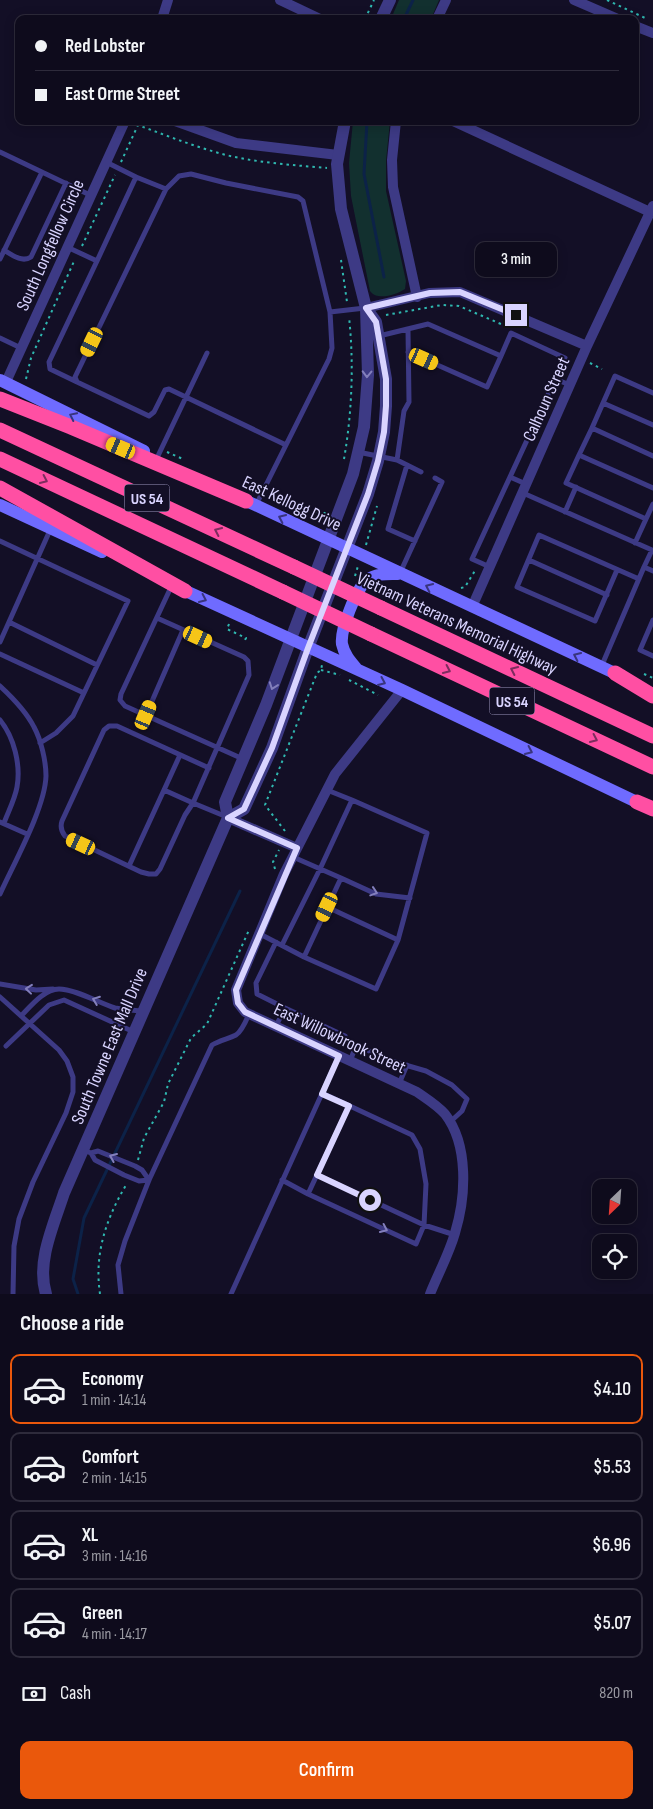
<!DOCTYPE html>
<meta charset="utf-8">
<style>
:root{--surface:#0e0b1c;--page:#1c1929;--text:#f1f3f6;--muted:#9b9ba3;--line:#2e2b3b;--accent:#ea580c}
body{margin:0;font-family:"Sofia Sans Condensed",sans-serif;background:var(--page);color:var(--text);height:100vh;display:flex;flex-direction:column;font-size:19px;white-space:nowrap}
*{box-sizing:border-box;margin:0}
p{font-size:16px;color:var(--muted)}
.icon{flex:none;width:28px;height:28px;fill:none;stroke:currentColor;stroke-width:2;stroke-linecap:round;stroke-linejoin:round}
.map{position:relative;height:1294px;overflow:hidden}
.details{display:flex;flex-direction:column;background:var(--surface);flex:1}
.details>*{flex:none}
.guide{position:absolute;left:15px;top:15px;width:624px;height:110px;border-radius:10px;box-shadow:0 2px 12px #0003,0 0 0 1px var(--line);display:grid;align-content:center;height:110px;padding:0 20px;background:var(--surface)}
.needle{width:32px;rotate:205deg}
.tools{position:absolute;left:592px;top:1179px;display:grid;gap:10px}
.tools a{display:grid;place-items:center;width:45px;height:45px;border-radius:10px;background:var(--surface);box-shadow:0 2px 12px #0003,0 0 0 1px var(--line);font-size:25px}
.end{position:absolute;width:22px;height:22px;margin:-11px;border:6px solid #d9d4ff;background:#111;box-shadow:0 0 0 2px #111}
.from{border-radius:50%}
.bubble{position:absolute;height:35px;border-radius:10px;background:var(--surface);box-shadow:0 2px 12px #0003,0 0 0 1px var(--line);font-size:16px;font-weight:600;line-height:35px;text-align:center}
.car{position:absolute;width:15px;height:30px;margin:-15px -8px;border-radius:6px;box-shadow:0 0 4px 1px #0007;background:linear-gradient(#f5c518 24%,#345 0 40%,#f5c518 0 76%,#345 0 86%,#f5c518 0)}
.guide b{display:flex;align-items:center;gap:18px;height:48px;font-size:19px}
.guide b+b{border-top:1px solid var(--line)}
.guide i{width:12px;height:12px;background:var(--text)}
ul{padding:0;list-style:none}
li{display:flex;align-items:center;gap:15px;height:70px;margin:0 10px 8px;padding:0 10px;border:2px solid var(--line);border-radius:10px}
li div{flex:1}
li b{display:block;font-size:19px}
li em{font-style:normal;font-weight:600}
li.current{border-color:var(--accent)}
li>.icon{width:45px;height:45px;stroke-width:1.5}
h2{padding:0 20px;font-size:22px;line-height:60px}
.pay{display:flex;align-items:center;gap:12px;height:55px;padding:0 20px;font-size:19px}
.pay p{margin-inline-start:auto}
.button{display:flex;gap:10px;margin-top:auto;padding:10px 20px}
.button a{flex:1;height:58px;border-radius:10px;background:var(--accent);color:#fff;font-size:20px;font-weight:600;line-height:58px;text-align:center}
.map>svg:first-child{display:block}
.green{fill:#12302f}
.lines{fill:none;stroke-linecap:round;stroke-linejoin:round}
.stream{stroke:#0c2248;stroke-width:3}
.path{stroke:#2fb8b0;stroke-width:2;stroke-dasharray:2.5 4;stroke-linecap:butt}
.service{stroke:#3d3a85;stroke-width:5}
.minor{stroke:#3d3a85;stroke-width:10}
.tertiary{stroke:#3d3a85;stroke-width:12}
.secondary{stroke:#6f6bff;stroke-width:12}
.motorway{stroke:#ff4fa3;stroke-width:15}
.motorway-bridge{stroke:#ff4fa3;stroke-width:15}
.oneway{stroke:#837fbc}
.oneway2{stroke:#38347d}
.oneway3{stroke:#7d2c5e}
.route{stroke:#d9d4ff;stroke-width:6}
.labels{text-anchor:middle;stroke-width:4;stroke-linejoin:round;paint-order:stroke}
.shield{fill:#130f26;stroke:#9e99be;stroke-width:1}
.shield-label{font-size:16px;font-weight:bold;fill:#d9d4ff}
.street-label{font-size:18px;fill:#d9d4ff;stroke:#130f26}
</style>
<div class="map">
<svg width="653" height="1294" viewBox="0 0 653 1294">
<rect width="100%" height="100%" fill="#130f26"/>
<!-- green -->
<path class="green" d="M399,0H439L431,19H391Z
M353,121H390L386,161V191L406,281L405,289C396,295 377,301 370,291L351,196L349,163Z"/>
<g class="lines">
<!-- stream -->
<path class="stream" d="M404,19L413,0
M367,121L364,174L384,277
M78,1294L73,1279L84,1218L240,891"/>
<!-- path -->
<path class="path" d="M607,0L645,18
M365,19L374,0
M121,162L138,125C167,136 196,147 226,155C259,163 293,165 327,168
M82,246L115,175
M341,260L347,302
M386,315L442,305L459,306L508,327
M590,363L602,369
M26,379L31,358L75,259
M167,452L183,459
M344,459C352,413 354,363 349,317
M314,519L317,513H325L327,511
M366,545L377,506
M355,576L358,566
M461,588L465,587L476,569
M229,624L227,629L246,638L244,642
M321,670L340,675
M644,674L653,678
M349,680L378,695
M285,831L265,805L317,673L321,670L322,665
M275,869L273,862L279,850
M138,1160L144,1138L164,1102L168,1084L191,1038L207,1024L249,930
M100,1294C94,1254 106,1219 126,1185"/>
<!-- service -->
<path class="service" d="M0,152L90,195
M136,177L166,189
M67,247L97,261L136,177L106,162
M4,250C12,255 22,263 31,257L66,183
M0,259L42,172
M379,336L428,324L501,356L487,387L408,352
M0,338L21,348
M555,379L570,385
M77,382L50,369L49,362L97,261
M603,403L615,376L653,393
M653,425L603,403L592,428L653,456
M286,445L169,389L165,390L154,412L149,416L77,382L75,377L166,189L179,176L191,174L226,183L298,197L303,201L330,312
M358,452L397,460L421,472
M579,455L592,428
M156,460L207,353
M397,460L404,411L409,402L408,330
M407,465L388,529L415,541
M510,477L526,484
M523,493L652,550L644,567
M256,505L329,359L332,348L330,312L365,308
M565,512L576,487
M646,519L653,504
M0,541L128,601L73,716L56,733L40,743
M635,543L646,519L566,483L579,455L653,488
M529,560L607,595
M490,567L472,559L565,358L511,333L501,356
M617,570L595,621L517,587L539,535L639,579
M400,573L442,482L435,478
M172,585L121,694L120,700L125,706L243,759
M157,618L244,657L248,661L249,675L193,803L227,817
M653,620L640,650L653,656
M9,622L97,665
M0,642L51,528
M0,654L84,693
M602,665L644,567L653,571
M0,686C13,698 26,711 34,727C41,740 46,761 46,776C45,808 14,863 0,894
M146,715L183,630
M0,720C14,737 21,765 17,787C15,799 8,812 4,823
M180,755L164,790L193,803L185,815L160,869L156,874H149L141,872L65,836C61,831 60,827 62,821L104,730L109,726H117L209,768
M0,822L27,834
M293,857L341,878L304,957
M129,866L164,790
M341,878L376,894L410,898
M327,907L398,940L427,833L352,800
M260,934L304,957L376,989L398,940
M276,942L256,983L257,994L285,1008
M282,945L320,869L352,800L327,790
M0,984L36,990L53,989
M0,997L59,1050L67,1061L73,1077V1092L66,1113L33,1182L19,1219L14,1246L13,1294
M21,1016C30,1007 44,989 59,989C75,989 99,1003 115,1008C124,1010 133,1010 142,1011
M276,1026L285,1008L345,1036
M6,1046L49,1005L64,1000L134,1032
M350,1061L354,1051L361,1047L388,1060L426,1071L452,1085L467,1099L462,1111L450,1122
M399,1084L407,1065
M83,1150L91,1153L98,1151L135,1166L142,1170L149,1180L139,1181L124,1175L95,1160L91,1153
M317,1175L424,1225L426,1184L420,1149L412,1135L322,1093
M282,1180L308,1194L416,1244L424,1225L455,1235
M308,1194L349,1106
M121,1294L118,1265L125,1241L149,1180L212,1045C220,1040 228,1039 236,1035C242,1031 246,1021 249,1014
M231,1294L339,1056"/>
<!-- minor -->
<path class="minor" d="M280,0L320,19
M574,0L618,19
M162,19L168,0
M437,19L446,0
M635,26L653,33
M175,121L236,143L338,155
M396,121L392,160L393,187L417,297
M453,121L650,212
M366,308L429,293L460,292L587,346
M6,382L125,121
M472,607L587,346L653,206
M402,690L335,774L284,874L236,990L238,1003L245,1012L417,1092C427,1099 437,1105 445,1114C469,1145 466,1197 455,1233C449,1254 438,1274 430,1294
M228,818L297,848"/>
<!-- tertiary -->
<path class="tertiary" d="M381,19L390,0
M228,818L244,809L272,748L308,648L368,494L378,461L384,432L386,406V379L376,322L366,308
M46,1294C36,1262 54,1224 64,1193L228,818L225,802L266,705L353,474L364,427L368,375L366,308L341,209L337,164L345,121"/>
<!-- secondary -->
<path class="secondary" d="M0,380L144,451
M238,497L623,677
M0,505L102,552
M177,587L402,690L645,806
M356,668C350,661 344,654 342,644C340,630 356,589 367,580C376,573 388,574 398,574"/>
<!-- motorway -->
<path class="motorway" d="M0,399L71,427L246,501
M0,430L294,567
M0,459L283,592
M0,488L185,591
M381,608L653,736
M371,634L653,767
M615,673L653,696
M637,802L653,809"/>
<!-- motorway-bridge -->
<path class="motorway-bridge" d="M294,567L381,608
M283,592L371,634"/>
</g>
<!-- one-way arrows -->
<defs><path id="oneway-chevron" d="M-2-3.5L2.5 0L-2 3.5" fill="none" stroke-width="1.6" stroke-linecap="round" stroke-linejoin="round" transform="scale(1.25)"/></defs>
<g class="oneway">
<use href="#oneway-chevron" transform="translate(367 374) rotate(91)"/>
<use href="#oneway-chevron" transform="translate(273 686) rotate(110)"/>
<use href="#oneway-chevron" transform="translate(374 892) rotate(18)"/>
<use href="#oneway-chevron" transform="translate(29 989) rotate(-174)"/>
<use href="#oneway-chevron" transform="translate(96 1000) rotate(-159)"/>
<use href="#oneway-chevron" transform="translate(113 1157) rotate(-157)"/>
<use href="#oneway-chevron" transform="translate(384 1229) rotate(25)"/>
</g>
<g class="oneway2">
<use href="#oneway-chevron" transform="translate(73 416) rotate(-154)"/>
<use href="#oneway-chevron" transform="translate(282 518) rotate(-155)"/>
<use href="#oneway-chevron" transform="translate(429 587) rotate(-155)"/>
<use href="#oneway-chevron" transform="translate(203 599) rotate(25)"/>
<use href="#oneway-chevron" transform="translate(577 656) rotate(-155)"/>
<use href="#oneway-chevron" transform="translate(382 682) rotate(24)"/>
<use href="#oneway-chevron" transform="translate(529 751) rotate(25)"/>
</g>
<g class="oneway3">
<use href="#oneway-chevron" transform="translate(44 480) rotate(25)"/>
<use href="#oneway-chevron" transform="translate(218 531) rotate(-155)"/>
<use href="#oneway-chevron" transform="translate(447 670) rotate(25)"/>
<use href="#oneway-chevron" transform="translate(514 670) rotate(-155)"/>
<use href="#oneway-chevron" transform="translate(594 739) rotate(25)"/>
</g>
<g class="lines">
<!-- route -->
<path class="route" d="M370,1200L317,1175L349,1106L322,1094L339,1056L245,1012L238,1003L236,990L297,848L228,818L244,809L272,748L308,648L368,494L378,461L384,432L386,406V379L376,322L366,308L430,293L460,292L516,315"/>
</g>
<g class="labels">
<!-- shield labels -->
<g class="shield">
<rect x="124.5" y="484.5" width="45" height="27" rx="4"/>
<rect x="489.5" y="687.5" width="45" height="27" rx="4"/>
</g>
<g class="shield-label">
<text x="147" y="504">US 54</text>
<text x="512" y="707">US 54</text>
</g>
<!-- street labels -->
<g class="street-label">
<text transform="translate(50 245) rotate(-66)" y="6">South Longfellow Circle</text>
<text transform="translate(546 399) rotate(-66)" y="6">Calhoun Street</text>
<text transform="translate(292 503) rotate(25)" y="6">East Kellogg Drive</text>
<text transform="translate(457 623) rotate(25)" y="6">Vietnam Veterans Memorial Highway</text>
<text transform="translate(340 1038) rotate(25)" y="6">East Willowbrook Street</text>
<text transform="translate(109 1046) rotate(-67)" y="6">South Towne East Mall Drive</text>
</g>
</g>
</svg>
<div class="tools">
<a><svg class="needle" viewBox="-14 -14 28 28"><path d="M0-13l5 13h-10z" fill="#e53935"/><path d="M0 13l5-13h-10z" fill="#9b9ba3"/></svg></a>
<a><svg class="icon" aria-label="locate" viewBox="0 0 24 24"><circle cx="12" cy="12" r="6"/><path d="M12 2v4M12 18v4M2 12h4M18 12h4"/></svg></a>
</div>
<i class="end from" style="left:370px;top:1200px"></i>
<i class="end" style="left:516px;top:315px"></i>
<div class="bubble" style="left:475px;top:242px;width:82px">3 min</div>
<i class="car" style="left:92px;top:342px;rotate:206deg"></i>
<i class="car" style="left:424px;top:359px;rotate:114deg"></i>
<i class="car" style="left:121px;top:448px;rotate:293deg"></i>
<i class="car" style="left:198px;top:637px;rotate:115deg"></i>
<i class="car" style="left:146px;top:715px;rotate:23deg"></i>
<i class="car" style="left:81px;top:844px;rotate:295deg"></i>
<i class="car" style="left:327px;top:907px;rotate:205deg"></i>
<div class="guide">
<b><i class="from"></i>Red Lobster</b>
<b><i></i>East Orme Street</b>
</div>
</div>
<section class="details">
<h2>Choose a ride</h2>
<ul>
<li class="current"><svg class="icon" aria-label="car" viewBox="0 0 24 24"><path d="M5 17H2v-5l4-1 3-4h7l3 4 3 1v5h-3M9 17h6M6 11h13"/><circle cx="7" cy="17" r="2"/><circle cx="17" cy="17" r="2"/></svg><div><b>Economy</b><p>1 min · 14:14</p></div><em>$4.10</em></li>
<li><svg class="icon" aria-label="car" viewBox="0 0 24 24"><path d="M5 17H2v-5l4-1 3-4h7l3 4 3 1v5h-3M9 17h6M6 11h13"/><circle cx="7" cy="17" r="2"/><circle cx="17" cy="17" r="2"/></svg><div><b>Comfort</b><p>2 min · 14:15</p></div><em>$5.53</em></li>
<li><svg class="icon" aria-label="car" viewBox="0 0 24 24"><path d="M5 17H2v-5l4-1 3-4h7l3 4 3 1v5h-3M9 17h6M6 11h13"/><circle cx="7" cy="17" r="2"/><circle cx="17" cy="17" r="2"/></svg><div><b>XL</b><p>3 min · 14:16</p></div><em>$6.96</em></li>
<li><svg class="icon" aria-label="car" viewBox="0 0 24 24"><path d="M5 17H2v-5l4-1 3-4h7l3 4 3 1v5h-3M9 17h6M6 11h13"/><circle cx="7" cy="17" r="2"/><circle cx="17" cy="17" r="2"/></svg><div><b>Green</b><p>4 min · 14:17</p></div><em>$5.07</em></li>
</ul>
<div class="pay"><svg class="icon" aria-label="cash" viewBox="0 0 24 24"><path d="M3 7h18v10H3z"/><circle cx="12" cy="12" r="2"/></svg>Cash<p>820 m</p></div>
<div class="button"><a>Confirm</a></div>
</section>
